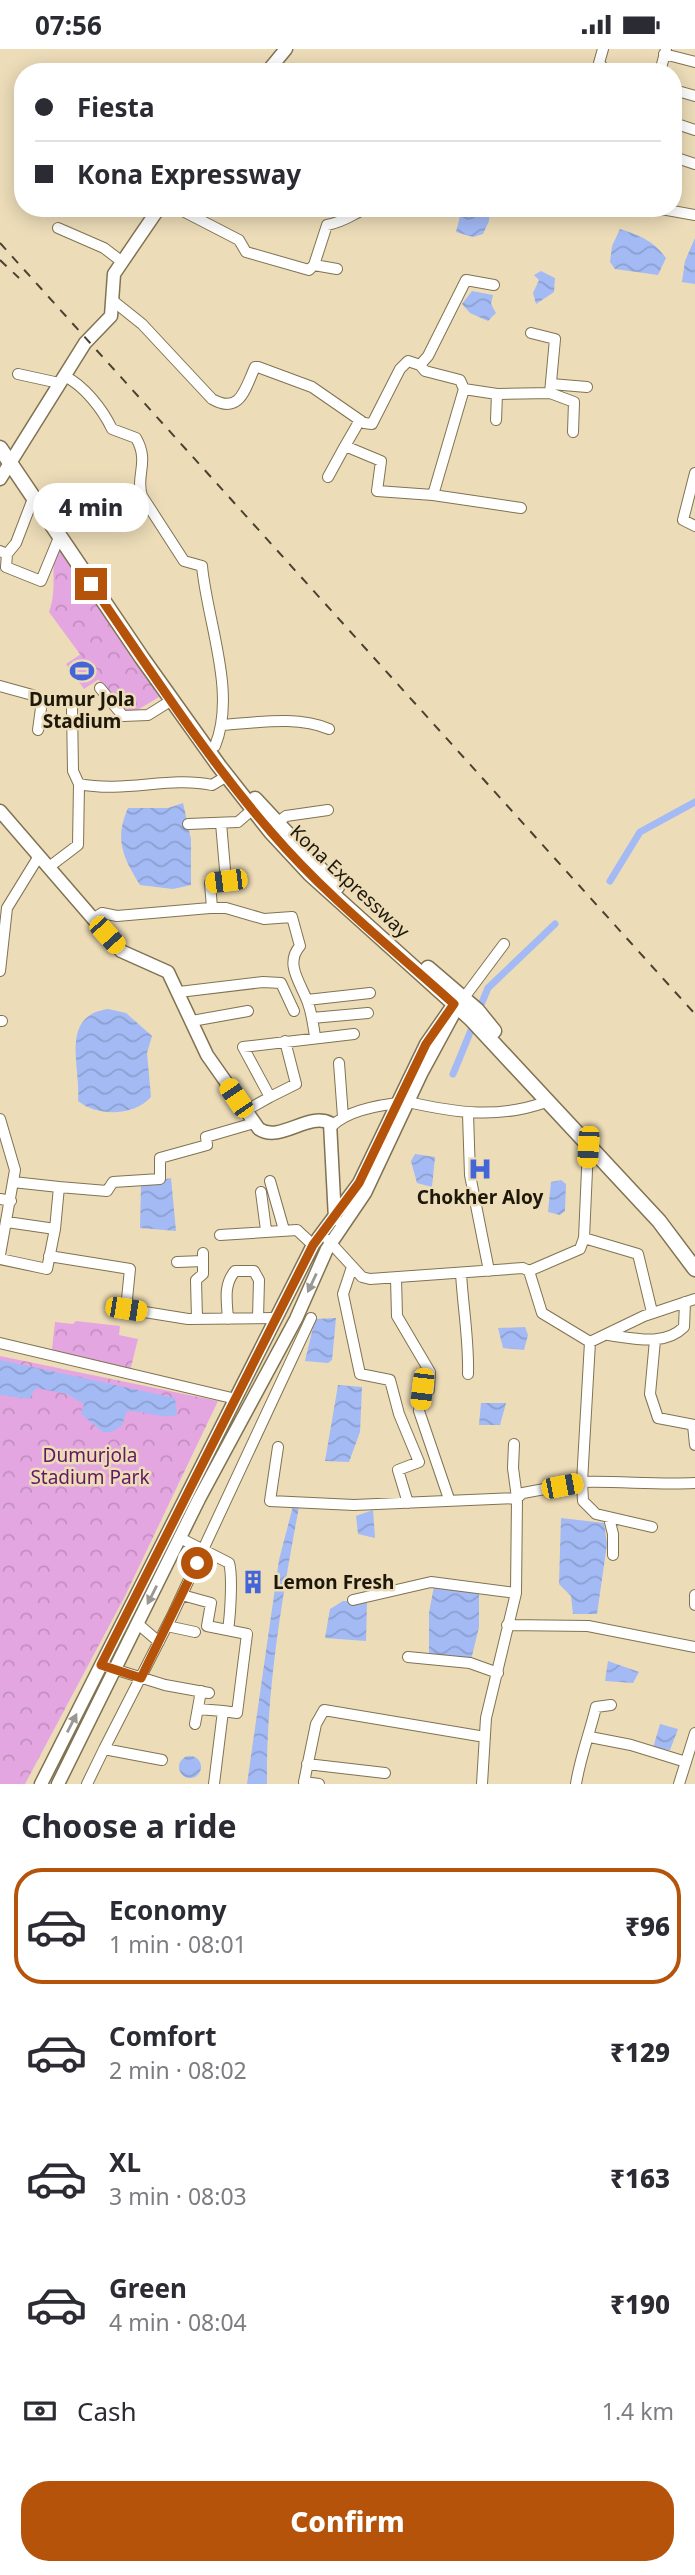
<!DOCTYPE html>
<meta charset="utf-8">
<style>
:root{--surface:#fff;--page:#f7f7f7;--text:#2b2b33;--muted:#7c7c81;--line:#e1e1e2;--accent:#b45309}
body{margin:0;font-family:"Noto Sans",sans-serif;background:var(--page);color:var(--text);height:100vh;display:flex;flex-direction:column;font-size:26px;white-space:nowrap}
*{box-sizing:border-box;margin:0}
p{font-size:23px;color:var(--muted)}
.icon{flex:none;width:38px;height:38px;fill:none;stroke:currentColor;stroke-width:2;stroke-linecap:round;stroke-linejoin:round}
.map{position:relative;height:1735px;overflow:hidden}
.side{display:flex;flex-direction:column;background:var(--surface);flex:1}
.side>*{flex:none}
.top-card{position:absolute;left:14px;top:14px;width:668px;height:154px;border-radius:28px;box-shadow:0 4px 18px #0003;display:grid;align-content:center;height:154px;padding:0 21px;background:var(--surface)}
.end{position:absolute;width:32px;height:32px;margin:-16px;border:9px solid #b45309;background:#fff;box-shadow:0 0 0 4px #fff}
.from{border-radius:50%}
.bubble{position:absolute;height:49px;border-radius:24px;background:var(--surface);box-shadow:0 4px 18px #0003;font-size:23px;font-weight:800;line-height:49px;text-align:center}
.car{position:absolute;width:21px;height:42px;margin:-21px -10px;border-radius:9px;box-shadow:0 0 5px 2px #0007;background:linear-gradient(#f5c518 24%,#345 0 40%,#f5c518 0 76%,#345 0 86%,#f5c518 0)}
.top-card b{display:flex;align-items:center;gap:24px;height:66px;font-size:26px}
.top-card b+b{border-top:2px solid var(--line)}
.top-card i{width:18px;height:18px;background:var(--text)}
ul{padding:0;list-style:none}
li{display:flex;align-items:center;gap:21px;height:116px;margin:0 14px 10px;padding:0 7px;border:4px solid transparent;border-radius:28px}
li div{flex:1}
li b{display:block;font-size:26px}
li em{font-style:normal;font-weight:800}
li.current{border-color:var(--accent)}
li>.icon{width:63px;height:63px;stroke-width:1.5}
h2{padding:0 21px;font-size:32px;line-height:84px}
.pay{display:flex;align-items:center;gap:18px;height:77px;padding:0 21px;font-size:26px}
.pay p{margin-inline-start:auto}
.action{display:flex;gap:14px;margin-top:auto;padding:14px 21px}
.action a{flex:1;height:80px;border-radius:28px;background:var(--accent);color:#fff;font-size:28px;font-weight:800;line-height:80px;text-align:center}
.status{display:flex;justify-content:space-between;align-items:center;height:49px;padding:0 35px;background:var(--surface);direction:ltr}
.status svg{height:19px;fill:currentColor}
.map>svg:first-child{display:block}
.green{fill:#e4a6e1}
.park{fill:url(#park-crowns)}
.water{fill:url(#water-waves)}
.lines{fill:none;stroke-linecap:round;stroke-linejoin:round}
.canal{stroke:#a3baf5;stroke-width:7}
.minor-casing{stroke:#817352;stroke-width:12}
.major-casing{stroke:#817352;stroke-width:15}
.highway-casing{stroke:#817352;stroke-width:17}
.minor{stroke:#fff;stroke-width:10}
.major{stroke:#fff;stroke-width:12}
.highway{stroke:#fff;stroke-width:14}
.rail{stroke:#4a4230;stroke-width:2;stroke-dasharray:9 9;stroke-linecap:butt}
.oneway{fill:#9a9791}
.route{stroke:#b45309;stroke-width:9}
.labels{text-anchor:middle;stroke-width:5;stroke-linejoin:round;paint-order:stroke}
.poi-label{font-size:19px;font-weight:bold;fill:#1e180b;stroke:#ecdcb8}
.street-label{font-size:19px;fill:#1e180b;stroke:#ecdcb8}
.park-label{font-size:19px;fill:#631863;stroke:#ecdcb8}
</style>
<div class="status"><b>07:56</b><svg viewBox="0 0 49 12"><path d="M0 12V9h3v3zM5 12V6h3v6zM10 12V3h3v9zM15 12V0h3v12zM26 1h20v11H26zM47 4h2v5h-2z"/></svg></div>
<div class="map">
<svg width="695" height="1735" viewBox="0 0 695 1735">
<defs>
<pattern id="park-crowns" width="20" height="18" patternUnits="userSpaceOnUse" patternTransform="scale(1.75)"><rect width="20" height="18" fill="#e4a6e1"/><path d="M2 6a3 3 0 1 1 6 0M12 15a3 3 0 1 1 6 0" fill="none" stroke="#c38ec0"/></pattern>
<pattern id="water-waves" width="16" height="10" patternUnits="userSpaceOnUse" patternTransform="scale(1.75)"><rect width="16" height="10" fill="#a3baf5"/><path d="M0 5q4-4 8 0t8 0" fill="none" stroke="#8c9fd1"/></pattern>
</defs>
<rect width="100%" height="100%" fill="#ecdcb8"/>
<!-- green -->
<path class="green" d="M81,605L99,630L84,640L66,615Z"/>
<!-- park -->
<path class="park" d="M61,488L164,645L126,668L49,563C59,536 47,516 61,488Z
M76,1272L120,1277L119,1286L138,1290L130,1322L56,1305L52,1300L55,1273L73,1275Z
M0,1307L218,1352L125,1547L25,1735H0Z"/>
<!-- water -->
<path class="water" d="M462,159H490L489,172L483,185L473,188L456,183Z
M620,180C639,186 654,192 666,209L658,226L615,220L610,213L612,197Z
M695,189V235L682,233L685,212Z
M541,222L555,229L554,243L536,255L533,244L539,231L534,226Z
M472,242L493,246L491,255L496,264L488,272L470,264L462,255Z
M183,754L191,790V836L173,840L140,836C123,808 114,791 128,759H168Z
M108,960L126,964L152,987L147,1004L151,1048C134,1067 98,1068 78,1052C81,1017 59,967 108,960Z
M415,1105L435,1108L432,1138L417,1134L411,1112Z
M171,1129L176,1182L140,1179L141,1135Z
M561,1131L566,1135L565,1162L560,1166L548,1163L551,1133Z
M336,1269L332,1311L328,1314L305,1312L315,1270Z
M525,1278L528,1286L524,1301L503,1299L498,1279Z
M0,1311L175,1349L177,1366C159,1370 146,1362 127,1362L122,1376L112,1383H103L81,1365L84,1355L67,1345L36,1339L29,1350L0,1346Z
M338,1336L362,1338L360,1383L349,1413L325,1412Z
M481,1354H506L500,1376H479Z
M293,1457L299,1458C282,1548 266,1643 267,1735H247L279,1511Z
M373,1461L375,1489L358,1485L356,1467Z
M561,1469L604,1474L607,1495L597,1565H573L571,1547L559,1535Z
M434,1537L479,1543V1578L471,1611L429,1607V1564Z
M343,1552L367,1553L366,1592L325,1589L330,1560Z
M608,1612L639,1623L633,1634L605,1632Z
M660,1675L678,1680L670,1701L653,1699Z
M179 1718a11 11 0 1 1 22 0a11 11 0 1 1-22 0Z"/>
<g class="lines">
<!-- canal -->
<path class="canal" d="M610,832L640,783L695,753
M478,963L488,939L555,875
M453,1025L474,974"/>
<!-- minor casing -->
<g class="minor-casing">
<path id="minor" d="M603,0L599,14L607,23
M664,5L695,13
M660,23L666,0
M674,41L695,47
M674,74L695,81
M674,108L695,115
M177,159L239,191L246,203L309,221L314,216L327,176C348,172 352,164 369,159
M656,159L695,166
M58,179L104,199L121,212
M314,216L337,220
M112,251L142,275L212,350C240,366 245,340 255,318H258L312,338L364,374L372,375L400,320L408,312L420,316L428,307L466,231L494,236
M420,316L425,322L460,331L464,340L497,345L496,371
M18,325L59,334
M64,327C84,336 103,361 112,380L136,389C150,413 135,427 142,447L184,512L202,517C207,572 237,644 215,697
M551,335L587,338
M464,340L433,446L521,459
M550,344L574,353L573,383
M497,345L550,344L555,290L531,284
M360,371L345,397L381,412L377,442L433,446
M695,424L683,471L695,477
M328,428L345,397
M0,502L7,505L6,518L41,532L60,486
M7,505L16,494L34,447
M0,637L36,647L41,659L38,681
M100,639L123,667L148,666L172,651
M222,676C256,674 297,666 329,680
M79,735C126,744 169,727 212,736L227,727
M277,774L286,767L328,761
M188,775L238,773L253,760
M49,818L78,796L79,735L73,722L72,659
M212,859L210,834L226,832L221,774
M93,870L102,864L117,867L210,859H226L264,870L292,868L300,897C284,915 301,934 308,954C312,965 313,976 315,987
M0,922L7,859L39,807
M179,943L263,933L281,934L294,962
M463,950L504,895
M307,951L370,944
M312,969L368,964
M0,972H2
M192,972L248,962
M339,1014L343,1068
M270,1048L296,1035L285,992
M245,1062L270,1048L243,998L354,985
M468,1065L470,1126L489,1222
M0,1070L15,1121L0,1206
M332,1077C349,1060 385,1055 408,1053C457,1064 498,1070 546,1053
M270,1132L284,1181
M13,1133L59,1138L55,1180
M59,1138L107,1142L113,1133L160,1130V1109L207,1096L206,1088L254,1074
M261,1143L266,1181
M0,1150L11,1152
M220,1186L297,1181L313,1196
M584,1189L638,1205L652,1263
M328,1191L362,1228L370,1230L523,1219L529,1222L542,1264L590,1293L644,1267L695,1250
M49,1207L130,1220L126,1260L188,1270L276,1269
M0,1210L47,1220L55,1180L7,1173
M177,1213L203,1212
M352,1218L343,1245L360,1325L390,1331L399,1365L419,1413L398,1421L408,1454
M529,1222L580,1200L584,1189L588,1098
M461,1224C463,1259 469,1291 468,1325
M396,1229L397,1267L430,1323L429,1341L422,1340L419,1362L449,1450
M197,1270L196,1231L203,1225V1204
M228,1270C227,1253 223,1236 235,1222H254L259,1231L258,1269
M608,1286C633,1289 664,1298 684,1278L685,1253
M655,1291L650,1345L658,1369L695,1376
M0,1294L236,1350
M693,1376L695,1396
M278,1398L270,1452L354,1456L517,1449L513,1419L514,1395
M609,1469L613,1485V1506
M652,1478L596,1465L583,1452L582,1433C621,1432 656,1436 695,1434
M180,1489L229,1514C233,1527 230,1568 228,1581
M182,1546L211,1554L207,1577L247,1585L237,1664L223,1662L214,1735
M695,1546V1556
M353,1551L431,1533L516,1544
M138,1575L159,1593
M507,1576L588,1577L695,1598
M167,1577L195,1583
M408,1608L470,1614L498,1624
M101,1616L165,1636L209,1644
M198,1660L223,1662
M195,1675L201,1642
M590,1688L631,1696L686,1713
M162,1711L104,1700L172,1567L311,1269
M307,1715L385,1724
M87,1735L104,1700
M319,1735L304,1733L316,1675L324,1661L485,1688
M482,1735L486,1669L516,1544L517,1449L523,1444L582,1433L590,1293
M576,1735C580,1709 590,1683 596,1658L611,1656
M679,1735L695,1684"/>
</g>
<!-- major casing -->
<g class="major-casing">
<path id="major" d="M267,23L286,0
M0,430L85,294L111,267L114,225L159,159
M0,762L121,902L168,923L207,1006L259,1080C280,1094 308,1063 330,1074L335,1170
M41,1735L313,1196L359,1134L426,995L458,949
M58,1735L199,1450L296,1270L327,1200L365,1144L421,1025L454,964"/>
</g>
<!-- highway casing -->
<g class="highway-casing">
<path id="highway" d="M0,399L142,609L219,717L271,783L310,825L471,970L659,1172L695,1220
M255,750L337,838
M428,919L477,961L494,982"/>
</g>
<!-- minor -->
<use href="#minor" class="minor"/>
<!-- major -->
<use href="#major" class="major"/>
<!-- highway -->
<use href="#highway" class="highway"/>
<!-- rail -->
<path class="rail" d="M0,194L695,965
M0,211L19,229"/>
</g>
<!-- one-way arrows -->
<defs><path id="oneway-solid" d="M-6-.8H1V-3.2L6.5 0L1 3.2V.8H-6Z" transform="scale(1.75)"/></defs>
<g class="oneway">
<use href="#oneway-solid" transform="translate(312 1234) rotate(115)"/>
<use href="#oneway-solid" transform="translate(152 1546) rotate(117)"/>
<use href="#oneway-solid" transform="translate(72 1674) rotate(-63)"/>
</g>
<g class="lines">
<!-- route -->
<path class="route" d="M91,535C149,619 205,707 272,784C326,847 392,899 454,955L426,995L359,1134L313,1196L101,1616L141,1629L197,1514"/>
</g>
<!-- icons -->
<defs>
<g id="stadium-bare" transform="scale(1.89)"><path d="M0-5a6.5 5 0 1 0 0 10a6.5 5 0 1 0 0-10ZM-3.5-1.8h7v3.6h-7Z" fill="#4465d8" stroke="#ecdcb8" stroke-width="2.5" paint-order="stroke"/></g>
<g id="hospital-bare" transform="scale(1.89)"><path d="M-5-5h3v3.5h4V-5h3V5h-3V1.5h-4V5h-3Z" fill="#4465d8" stroke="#ecdcb8" stroke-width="2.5" paint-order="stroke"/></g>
<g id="building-bare" transform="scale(1.89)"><path d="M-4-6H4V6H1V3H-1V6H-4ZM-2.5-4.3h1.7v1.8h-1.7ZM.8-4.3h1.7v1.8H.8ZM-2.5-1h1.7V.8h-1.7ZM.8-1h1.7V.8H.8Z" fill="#4465d8" stroke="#ecdcb8" stroke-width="2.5" paint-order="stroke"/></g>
</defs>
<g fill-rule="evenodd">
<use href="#stadium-bare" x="82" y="622"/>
<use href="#hospital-bare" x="480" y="1120"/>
<use href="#building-bare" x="253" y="1533"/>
</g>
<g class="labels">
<!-- poi labels -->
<g class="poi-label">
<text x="82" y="657">Dumur Jola<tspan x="82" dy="22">Stadium</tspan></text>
<text x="480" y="1155">Chokher Aloy</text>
<text x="273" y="1540" text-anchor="start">Lemon Fresh</text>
</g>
<!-- street labels -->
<g class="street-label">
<text transform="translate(350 832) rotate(43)" y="7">Kona Expressway</text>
</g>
<!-- park labels -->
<g class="park-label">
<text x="90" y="1413">Dumurjola<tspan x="90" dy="22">Stadium Park</tspan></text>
</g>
</g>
</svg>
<i class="end from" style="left:197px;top:1514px"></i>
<i class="end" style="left:91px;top:535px"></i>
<div class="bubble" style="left:33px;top:434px;width:116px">4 min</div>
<i class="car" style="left:226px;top:832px;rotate:263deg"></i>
<i class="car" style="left:107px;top:886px;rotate:138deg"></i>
<i class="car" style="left:236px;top:1049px;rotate:326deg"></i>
<i class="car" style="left:588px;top:1098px;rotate:183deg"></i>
<i class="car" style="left:126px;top:1260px;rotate:99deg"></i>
<i class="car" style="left:422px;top:1340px;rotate:187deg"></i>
<i class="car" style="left:562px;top:1437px;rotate:79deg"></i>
<div class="top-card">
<b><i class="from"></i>Fiesta</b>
<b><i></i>Kona Expressway</b>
</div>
</div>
<section class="side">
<h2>Choose a ride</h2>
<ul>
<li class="current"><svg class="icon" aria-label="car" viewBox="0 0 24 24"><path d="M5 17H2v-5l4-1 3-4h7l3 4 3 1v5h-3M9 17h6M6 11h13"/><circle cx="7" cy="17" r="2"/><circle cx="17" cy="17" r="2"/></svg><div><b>Economy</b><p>1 min · 08:01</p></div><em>₹96</em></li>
<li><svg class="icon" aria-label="car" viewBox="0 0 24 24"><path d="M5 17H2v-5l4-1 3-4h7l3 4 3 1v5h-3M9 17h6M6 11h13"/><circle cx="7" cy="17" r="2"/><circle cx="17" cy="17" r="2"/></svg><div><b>Comfort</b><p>2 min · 08:02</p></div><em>₹129</em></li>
<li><svg class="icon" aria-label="car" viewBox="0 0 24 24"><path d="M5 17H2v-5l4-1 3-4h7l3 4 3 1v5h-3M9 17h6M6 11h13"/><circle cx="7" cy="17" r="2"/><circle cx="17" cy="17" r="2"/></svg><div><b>XL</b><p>3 min · 08:03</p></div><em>₹163</em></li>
<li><svg class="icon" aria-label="car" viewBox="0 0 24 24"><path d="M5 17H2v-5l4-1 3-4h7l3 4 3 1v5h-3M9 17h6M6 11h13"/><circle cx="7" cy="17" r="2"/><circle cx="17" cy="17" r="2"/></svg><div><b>Green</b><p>4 min · 08:04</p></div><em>₹190</em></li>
</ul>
<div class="pay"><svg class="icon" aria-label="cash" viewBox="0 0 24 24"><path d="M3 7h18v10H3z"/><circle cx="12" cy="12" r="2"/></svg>Cash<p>1.4 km</p></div>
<div class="action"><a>Confirm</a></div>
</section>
